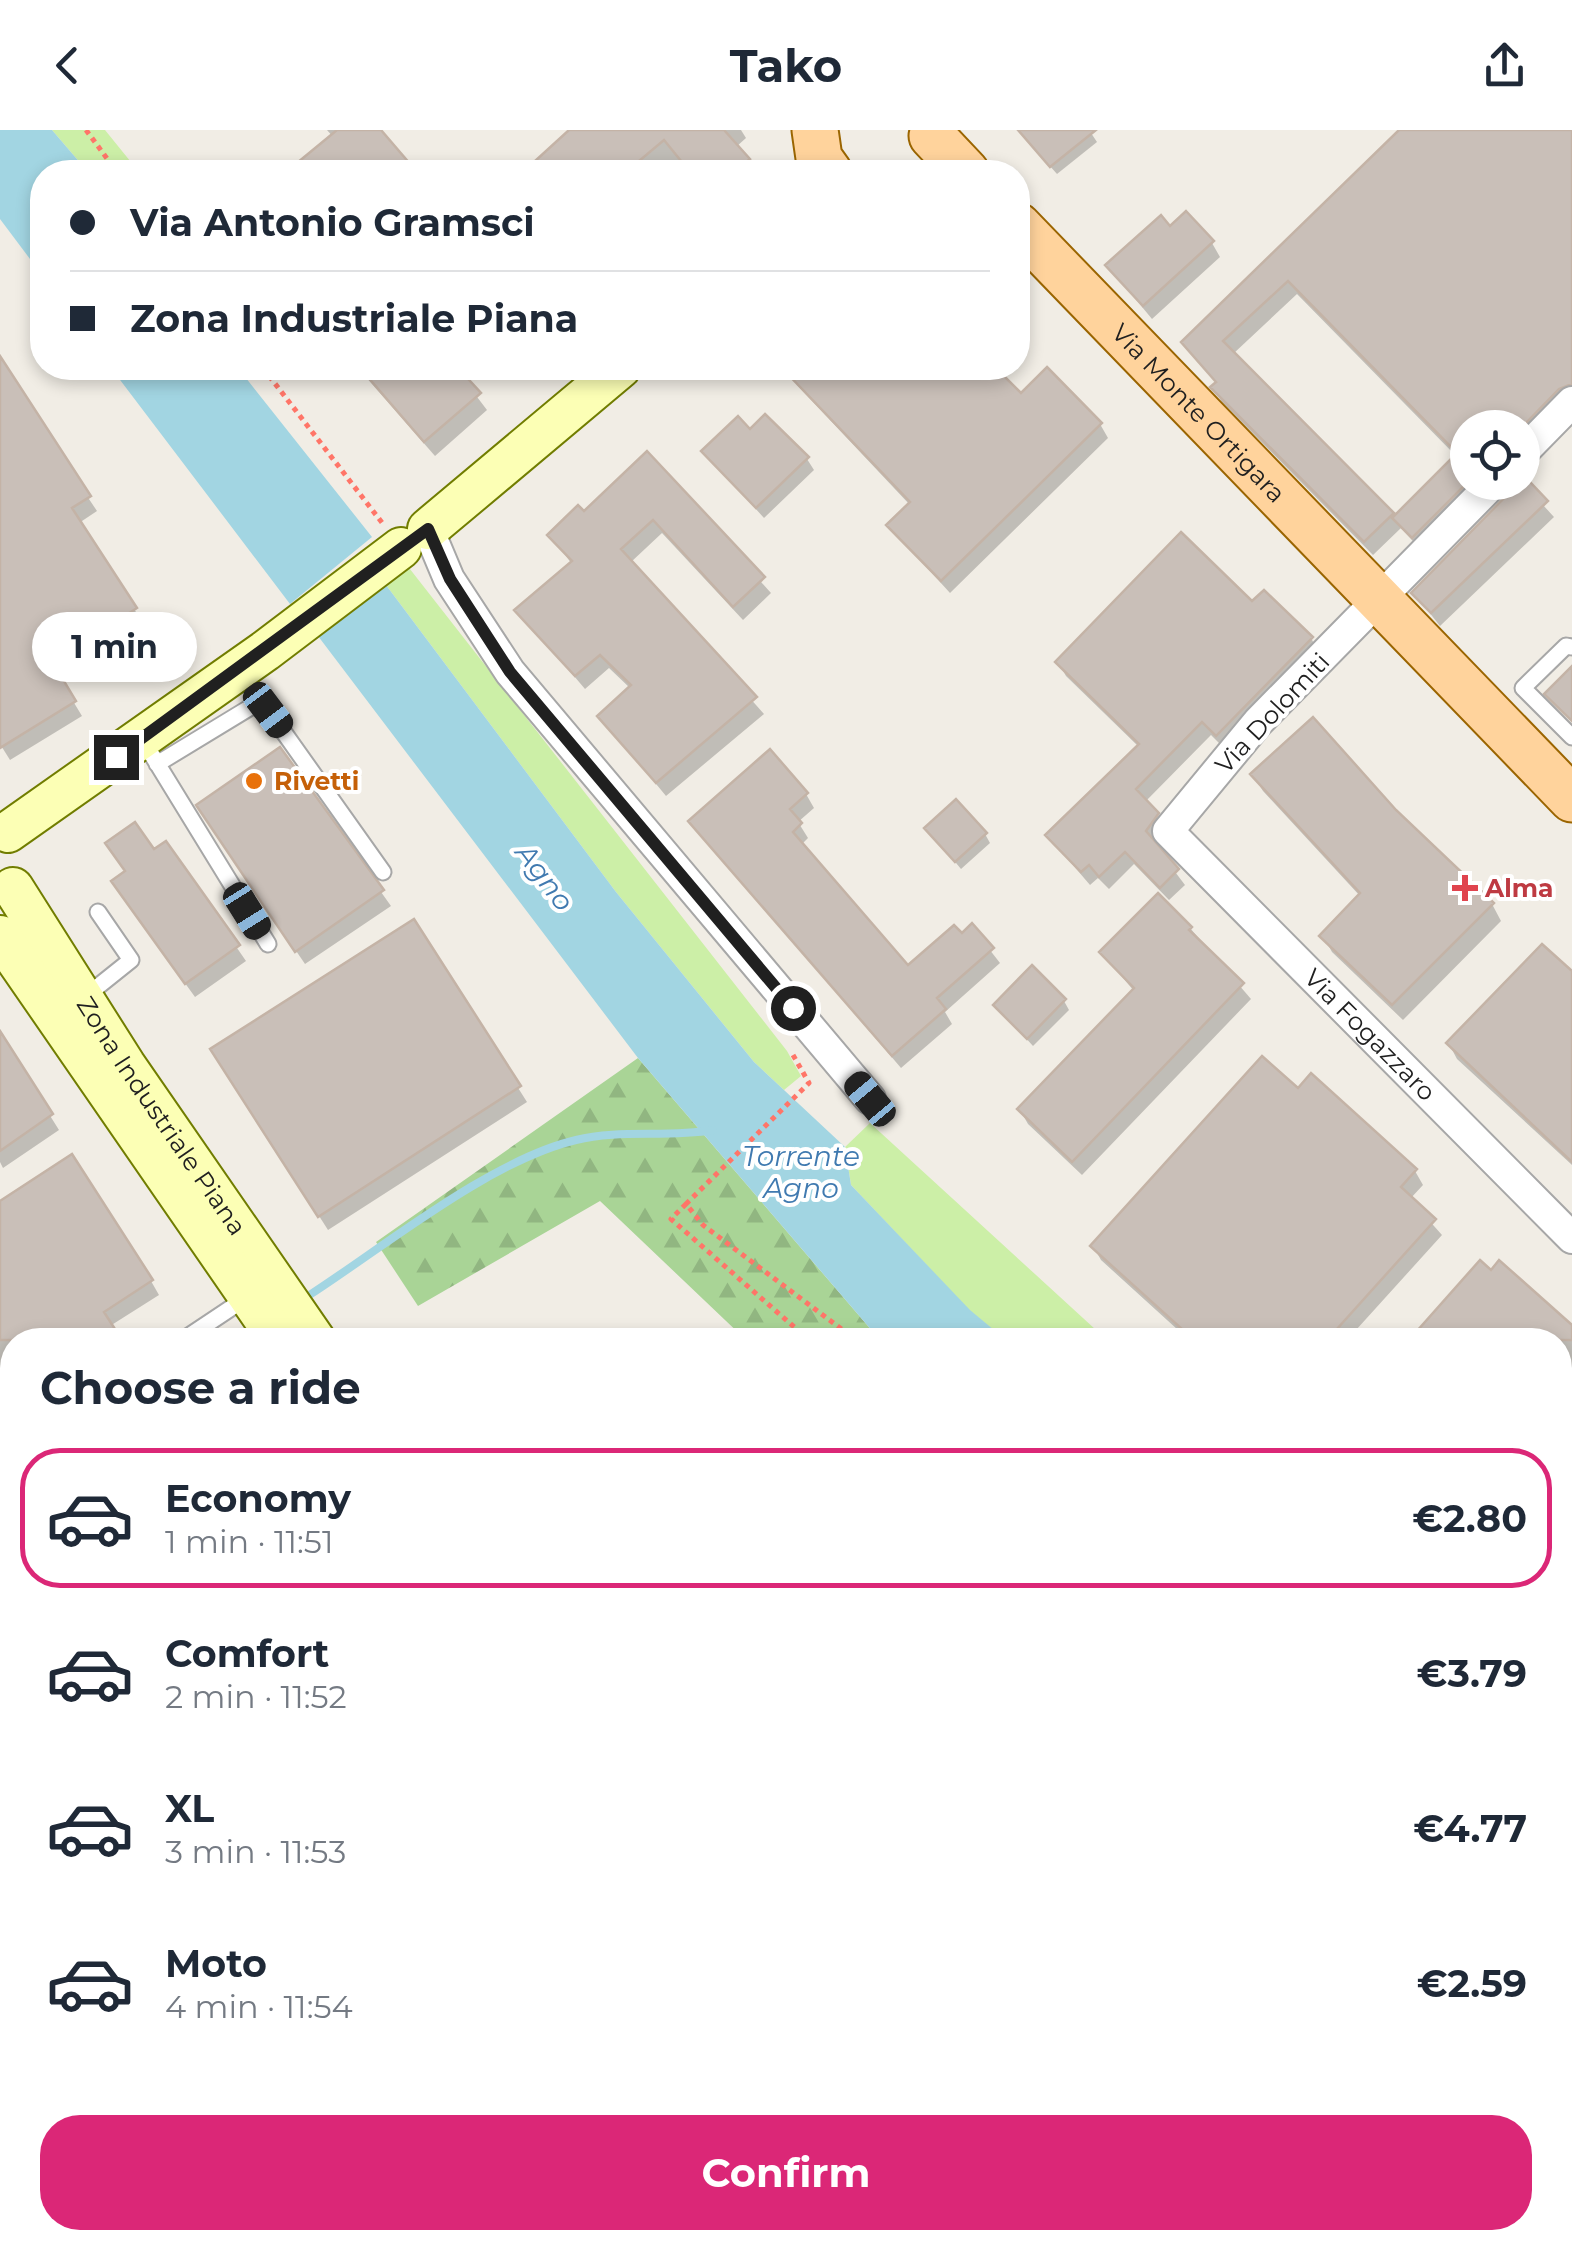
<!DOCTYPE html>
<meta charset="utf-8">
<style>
:root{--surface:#fff;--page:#f6f6f7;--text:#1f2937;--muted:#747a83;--line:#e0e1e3;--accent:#db2777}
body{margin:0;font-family:Montserrat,sans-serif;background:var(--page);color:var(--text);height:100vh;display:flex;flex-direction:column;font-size:38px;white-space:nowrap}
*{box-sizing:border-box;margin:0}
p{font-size:32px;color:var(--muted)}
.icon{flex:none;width:55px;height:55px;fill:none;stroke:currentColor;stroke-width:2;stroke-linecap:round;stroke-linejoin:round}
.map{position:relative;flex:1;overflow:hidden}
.details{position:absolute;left:0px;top:1198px;width:1572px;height:922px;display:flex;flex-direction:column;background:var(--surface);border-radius:40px 40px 0 0;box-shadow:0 5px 15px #0003}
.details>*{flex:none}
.guide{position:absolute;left:30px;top:30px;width:1000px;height:220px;border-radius:40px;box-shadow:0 5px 15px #0003;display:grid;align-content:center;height:220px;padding:0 40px;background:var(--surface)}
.tools{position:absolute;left:1450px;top:280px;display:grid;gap:20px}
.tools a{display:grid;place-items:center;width:90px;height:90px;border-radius:50%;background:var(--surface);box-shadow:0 5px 15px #0003;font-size:50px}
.end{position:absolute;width:45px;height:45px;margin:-22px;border:12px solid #202020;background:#fff;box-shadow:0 0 0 5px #fff}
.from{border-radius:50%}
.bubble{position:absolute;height:70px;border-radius:35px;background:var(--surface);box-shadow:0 5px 15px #0003;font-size:32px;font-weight:700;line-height:70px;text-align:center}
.car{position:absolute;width:30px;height:60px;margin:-30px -15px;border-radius:12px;box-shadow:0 0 8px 2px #0007;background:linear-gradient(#222 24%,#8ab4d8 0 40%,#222 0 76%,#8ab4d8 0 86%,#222 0)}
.guide b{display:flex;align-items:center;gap:35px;height:95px;font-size:38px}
.guide b+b{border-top:2px solid var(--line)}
.guide i{width:25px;height:25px;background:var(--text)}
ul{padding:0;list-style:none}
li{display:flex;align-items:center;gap:30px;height:140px;margin:0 20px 15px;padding:0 20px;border:5px solid transparent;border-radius:40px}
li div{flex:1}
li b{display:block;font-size:38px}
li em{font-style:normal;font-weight:700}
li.active{border-color:var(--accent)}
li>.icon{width:90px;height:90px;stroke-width:1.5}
h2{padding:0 40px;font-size:45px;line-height:120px}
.action{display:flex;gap:20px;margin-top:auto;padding:20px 40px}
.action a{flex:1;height:115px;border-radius:40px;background:var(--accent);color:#fff;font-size:40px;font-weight:700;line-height:115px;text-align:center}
header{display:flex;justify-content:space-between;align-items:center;height:130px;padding:0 40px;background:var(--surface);font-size:45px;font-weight:700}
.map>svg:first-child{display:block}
.grass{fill:#ccefa7}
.forest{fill:url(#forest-firs)}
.water{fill:#a2d5e2}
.shadow{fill:#0003;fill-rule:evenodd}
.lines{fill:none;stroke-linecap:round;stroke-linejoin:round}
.stream{stroke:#a2d5e2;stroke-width:8}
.building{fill:#c9bfb8;stroke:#c4b3a6;stroke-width:2.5}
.service-casing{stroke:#a7a7a7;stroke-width:19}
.minor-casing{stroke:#a7a7a7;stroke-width:34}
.tertiary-casing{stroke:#a7a7a7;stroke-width:41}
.secondary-casing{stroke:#717d00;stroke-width:44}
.primary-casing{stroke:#9b6500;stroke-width:49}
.path{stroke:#ff7568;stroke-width:5;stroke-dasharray:5 5;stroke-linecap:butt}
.service{stroke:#fff;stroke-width:15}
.minor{stroke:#fff;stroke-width:30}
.tertiary{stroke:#fff;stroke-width:38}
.secondary{stroke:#fcffb5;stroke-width:40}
.primary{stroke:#ffd39c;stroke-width:45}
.route{stroke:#202020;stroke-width:12}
.food-dot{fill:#e8710a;stroke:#fff;stroke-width:4}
.health-dot{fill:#e0444e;stroke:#fff;stroke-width:4}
.labels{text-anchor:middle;stroke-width:8;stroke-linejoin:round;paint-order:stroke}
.street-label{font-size:25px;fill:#202020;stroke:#fff}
.food-label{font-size:25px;font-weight:bold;fill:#c56008;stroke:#fff;text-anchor:start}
.health-label{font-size:25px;font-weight:bold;fill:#be3a42;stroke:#fff;text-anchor:start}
.water-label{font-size:28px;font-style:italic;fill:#407ab0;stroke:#fff}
</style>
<header><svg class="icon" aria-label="back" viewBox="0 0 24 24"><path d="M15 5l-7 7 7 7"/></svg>Tako<svg class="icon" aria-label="share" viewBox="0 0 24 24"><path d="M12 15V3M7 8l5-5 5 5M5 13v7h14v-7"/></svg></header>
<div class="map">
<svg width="1572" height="2119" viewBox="0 0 1572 2119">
<defs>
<pattern id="forest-firs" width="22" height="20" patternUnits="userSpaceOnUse" patternTransform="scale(2.5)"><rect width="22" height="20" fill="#a9d496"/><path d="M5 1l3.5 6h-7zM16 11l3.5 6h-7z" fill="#91b681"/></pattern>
</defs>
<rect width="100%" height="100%" fill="#f1ede5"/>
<!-- grass -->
<path class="grass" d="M52,0H105L139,42H88Z
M406,434L787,921L801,946L784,960L754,932L616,762L386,455Z
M870,993L1107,1210H1006L970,1181L851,1055L845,1017Z
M1572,1518V1644L1560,1634V1533Z
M12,1556V1907L0,1892V1565Z
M1560,1838L1572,1841V1906L1560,1902Z
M1560,1945L1572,1949V2119H1468L1457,2108H1560Z
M1018,2108H1350L1335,2119H1004Z"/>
<!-- forest -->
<path class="forest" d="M638,928L880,1210H746L600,1071L418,1176L376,1112Z
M1560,1716L1572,1725V1778L1560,1774Z"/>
<!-- water -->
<path class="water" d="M0,0H52L88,42H42V145L0,89Z
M111,238H238L372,407L290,474Z
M386,455L616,762L754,932L845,1017L851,1055L970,1180L1006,1210H880L638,928L318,506Z
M1560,1634L1572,1644V1725L1560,1716Z
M1560,1774L1572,1778V1841L1560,1838Z
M225,2108C247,2107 283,2101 298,2119H212Z
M349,2108H438L428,2119H358Z"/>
<!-- shadow -->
<path class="shadow" d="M327,0H378L414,42H290L333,7Z
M574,0H741L746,8L736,17L754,42H527Z
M1035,0H1089L1097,12L1057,44L1032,16Z
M1403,0H1572V271L1522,322V298H1468V352H1489L1422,421L1401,398L1373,425L1222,272L1213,258L1217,254L1184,212ZM1297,164L1457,327L1394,389L1233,224Z
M1212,113L1220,127L1152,189L1108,136Z
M0,236L97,381L79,393L143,493L59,548L82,586L10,630L0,614Z
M358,238H455L487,280L435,326Z
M793,238H993L1020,267L1100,294L1108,308L950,463L889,396L910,375L797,255L789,241Z
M750,302L807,329L814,340L764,388L704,322Z
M647,325L771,463L743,490L662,403L630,433L764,584L666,666L600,586L631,559L609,538L585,559L518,480L572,434L550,405L584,385Z
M1522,352L1554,387L1440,496L1414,463Z
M1252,475L1311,508L1319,523L1225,619L1211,605L1145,672L1165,699L1154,714L1185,755L1169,770L1134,734L1109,759L1098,748L1090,755L1048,706L1139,617L1066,546L1058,532Z
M280,620L391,776L305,834L207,690Z
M1253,645L1394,681L1492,774L1501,791L1403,890L1332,822L1323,806L1360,766L1263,661Z
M806,664L814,678L798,692L808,708L801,715L908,839L972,797L1000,833L945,882L952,894L901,938L691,692Z
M927,698L985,704L990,713L961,739Z
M165,714L246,831L195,867L122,766Z
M413,792L527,972L328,1100L222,934Z
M1190,798L1251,869L1082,1045L1028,994L1020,980L1134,861L1102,823Z
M1572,844V1035L1457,929L1449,914Z
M1064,871L1069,880L1033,916L996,875Z
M0,906L59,1000L3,1038L0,1032Z
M1298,962L1415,1041L1423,1055L1410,1069L1442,1105L1347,1210H1189L1101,1130L1093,1116Z
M0,1074L151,1151L159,1165L110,1196L119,1210H12V1321L0,1329Z
M1572,1198V1324L1560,1337V1210H1412Z
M712,2108H862L847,2119H699Z
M665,2110L673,2119H654Z"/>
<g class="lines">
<!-- stream -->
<path class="stream" d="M311,1164C385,1116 491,1030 576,1010C620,999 667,1008 713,1000
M0,1356L12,1348"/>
</g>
<!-- building -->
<path class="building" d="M337,0H381L417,42H286Z
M569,0H724L750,29L734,42H690L664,10L626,42H523Z
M1018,0H1096L1050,37Z
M1399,0H1572V254L1559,259L1521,298H1468V352L1412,408L1392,388L1457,323L1288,151L1223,211L1394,383L1364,412L1210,257L1216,252L1181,212Z
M1186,81L1214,111L1143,176L1105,135L1161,85L1170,96Z
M0,226L91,366L72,378L137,478L53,533L76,571L0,618Z
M1047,237L1102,293L941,451L886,395L910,372L782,238H996L1021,263Z
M360,238H458L481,263L424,312Z
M765,284L809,327L756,378L701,321L738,286L750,299Z
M647,321L765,447L733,477L653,390L621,419L757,567L656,653L597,586L631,555L600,525L575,546L514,480L572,431L547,405L578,375L584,381Z
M1512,352H1530L1548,371L1431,483L1411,463L1507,365Z
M1181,402L1252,471L1264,460L1313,507L1216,606L1202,592L1136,659L1159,683L1146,701L1179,739L1160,758L1125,722L1099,747L1089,735L1081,742L1045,705L1139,614L1055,532Z
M1572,536V591L1544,564Z
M1313,587L1396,680L1494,773L1392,875L1319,806L1360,763L1250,644Z
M280,617L384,760L295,822L196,675Z
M770,619L808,663L790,679L802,693L793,702L908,835L954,795L962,803L972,793L994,818L937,868L946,879L892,926L688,691Z
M956,669L987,703L955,732L924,698Z
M135,692L154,719L166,711L240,815L185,854L111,751L125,741L105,713Z
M1158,763L1192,797L1189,800L1244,853L1072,1032L1017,979L1134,858L1099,822Z
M414,789L521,956L318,1087L210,919Z
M1542,814L1572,841V1032L1446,913Z
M1032,835L1066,869L1027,909L993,875Z
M0,901L53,984L0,1021Z
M1262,926L1298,958L1311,943L1417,1039L1401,1057L1436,1089L1327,1210H1194L1090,1116Z
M72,1024L153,1150L104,1182L122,1210H0V1071Z
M1480,1130L1491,1140L1499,1130L1572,1195V1210H1409Z"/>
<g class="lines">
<!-- service casing -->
<g class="service-casing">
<path id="service" d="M1572,517L1566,516L1523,558L1572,607
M152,625L268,814
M157,634L254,575L268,580L383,742
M86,866L131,830L98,782
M183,1210L246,1168
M959,2119L973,2108"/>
</g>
<!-- minor casing -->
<g class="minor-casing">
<g id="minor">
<path d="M1522,323L1572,272"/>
<path id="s1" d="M1494,352L1258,592L1168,701L1572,1108"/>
<path d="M428,399L449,449L510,542L870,969"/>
<path d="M317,2108L327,2119"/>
</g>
</g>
<!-- tertiary casing -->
<g class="tertiary-casing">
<path id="tertiary" d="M168,2119L181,2108"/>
</g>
<!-- secondary casing -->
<g class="secondary-casing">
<g id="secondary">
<path d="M428,399L620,238"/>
<path d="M8,702L265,521L401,418"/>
<path id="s2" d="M13,758L125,935L315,1210"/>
<path d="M0,806L279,1210"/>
<path d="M1560,1927L1572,1931"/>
</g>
</g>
<!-- primary casing -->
<g class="primary-casing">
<g id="primary">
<path d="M815,0L819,28L829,42"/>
<path d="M932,6L966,42"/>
<path id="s3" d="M1018,96L1572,669"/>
</g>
</g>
<!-- path -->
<path class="path" d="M86,0L117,42
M263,238L383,394
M793,925L809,953L686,1074L703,1095L856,1210
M686,1074L671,1089L809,1210
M1560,1870L1572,1874"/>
<!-- service -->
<use href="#service" class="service"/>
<!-- minor -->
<use href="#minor" class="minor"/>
<!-- tertiary -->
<use href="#tertiary" class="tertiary"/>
<!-- secondary -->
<use href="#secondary" class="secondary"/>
<!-- primary -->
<use href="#primary" class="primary"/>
</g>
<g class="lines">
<!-- route -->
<path class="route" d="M116,627L428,399L450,449L510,542L793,878"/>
</g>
<!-- markers -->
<circle class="food-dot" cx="254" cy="651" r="10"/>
<path class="health-dot" d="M1460 743h10v10h10v10h-10v10h-10v-10h-10v-10h10z"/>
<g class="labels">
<!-- street labels -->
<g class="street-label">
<text dy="9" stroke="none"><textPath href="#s3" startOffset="260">Via Monte Ortigara</textPath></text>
<text transform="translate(1272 583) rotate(-47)" y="9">Via Dolomiti</text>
<text dy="9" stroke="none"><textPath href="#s1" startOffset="765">Via Fogazzaro</textPath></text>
<text dy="9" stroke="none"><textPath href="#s2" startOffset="272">Zona Industriale Piana</textPath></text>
</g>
<!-- food labels -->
<g class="food-label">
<text x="274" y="660">Rivetti</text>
</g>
<!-- health labels -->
<g class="health-label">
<text x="1485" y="767">Alma</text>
</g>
<!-- water labels -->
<g class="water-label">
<text transform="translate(545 747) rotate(53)" y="10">Agno</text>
<text x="801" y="1036">Torrente<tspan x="801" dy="32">Agno</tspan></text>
</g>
</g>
</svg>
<div class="tools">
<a><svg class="icon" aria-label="locate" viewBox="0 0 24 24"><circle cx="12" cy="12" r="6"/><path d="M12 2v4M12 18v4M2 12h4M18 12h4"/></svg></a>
</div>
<i class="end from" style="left:793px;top:878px"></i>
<i class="end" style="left:116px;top:627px"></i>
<div class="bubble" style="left:32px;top:482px;width:165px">1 min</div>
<i class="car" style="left:268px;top:580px;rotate:143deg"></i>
<i class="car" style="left:247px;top:781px;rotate:148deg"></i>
<i class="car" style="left:870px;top:969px;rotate:320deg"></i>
<div class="guide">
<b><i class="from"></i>Via Antonio Gramsci</b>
<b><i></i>Zona Industriale Piana</b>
</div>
<section class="details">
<h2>Choose a ride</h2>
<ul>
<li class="active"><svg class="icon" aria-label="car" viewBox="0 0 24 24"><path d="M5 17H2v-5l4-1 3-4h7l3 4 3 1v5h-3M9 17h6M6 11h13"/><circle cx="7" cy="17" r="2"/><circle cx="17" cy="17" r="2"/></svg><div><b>Economy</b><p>1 min · 11:51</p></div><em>€2.80</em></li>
<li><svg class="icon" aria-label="car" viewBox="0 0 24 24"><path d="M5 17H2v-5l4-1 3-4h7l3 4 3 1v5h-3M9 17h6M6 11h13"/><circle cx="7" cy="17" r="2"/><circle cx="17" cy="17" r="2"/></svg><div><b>Comfort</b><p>2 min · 11:52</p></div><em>€3.79</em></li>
<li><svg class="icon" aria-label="car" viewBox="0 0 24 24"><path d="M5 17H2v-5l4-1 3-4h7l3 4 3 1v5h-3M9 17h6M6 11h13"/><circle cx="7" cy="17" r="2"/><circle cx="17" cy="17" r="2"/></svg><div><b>XL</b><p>3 min · 11:53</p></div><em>€4.77</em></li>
<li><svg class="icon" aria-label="car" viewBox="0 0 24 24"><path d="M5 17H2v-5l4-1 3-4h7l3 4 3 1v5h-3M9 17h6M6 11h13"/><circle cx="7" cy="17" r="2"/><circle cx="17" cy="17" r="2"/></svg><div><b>Moto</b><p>4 min · 11:54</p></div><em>€2.59</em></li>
</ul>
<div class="action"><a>Confirm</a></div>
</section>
</div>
